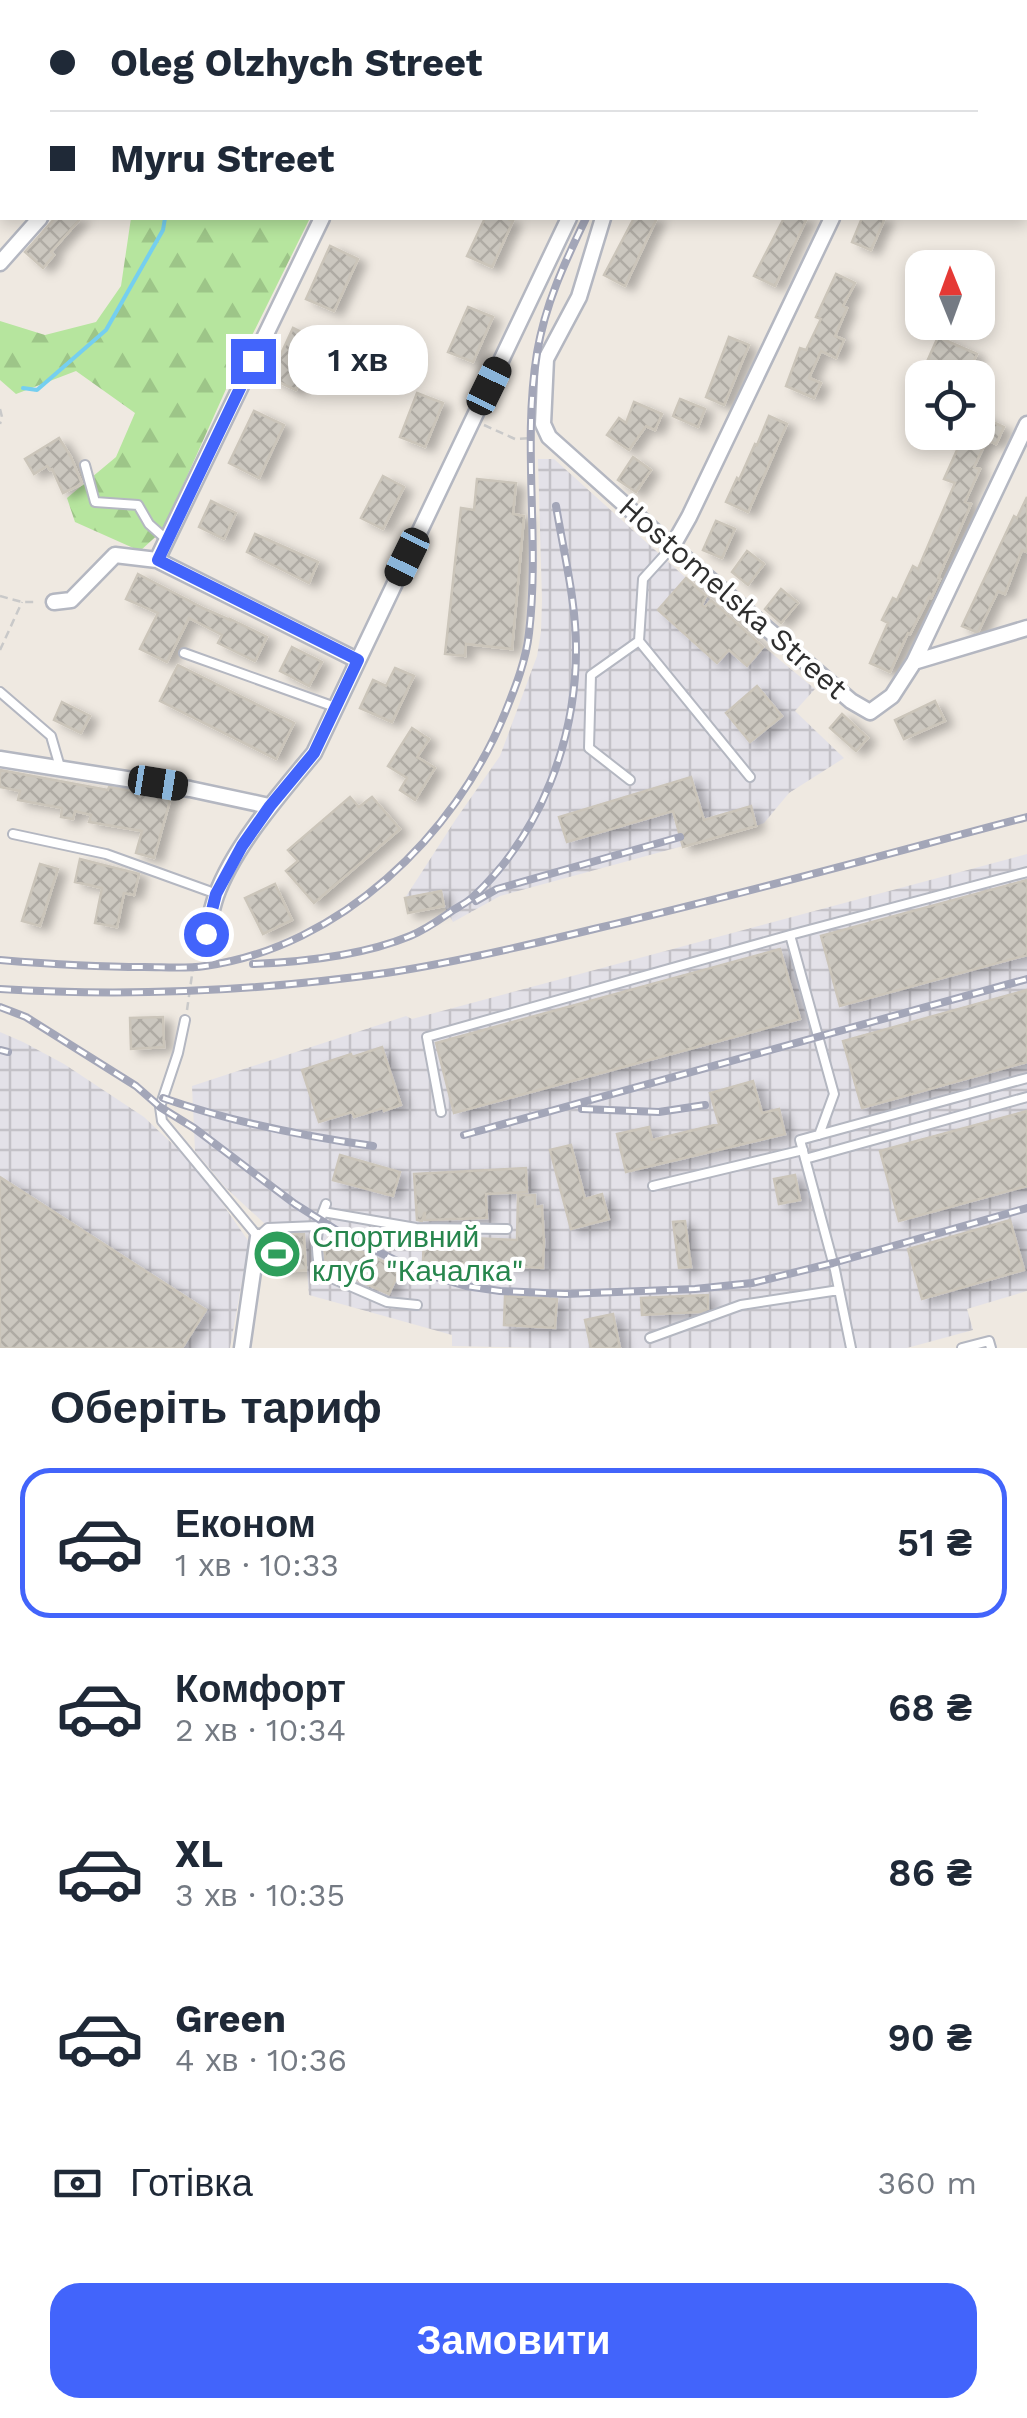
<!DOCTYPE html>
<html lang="uk">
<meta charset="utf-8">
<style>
:root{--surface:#fff;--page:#f6f6f7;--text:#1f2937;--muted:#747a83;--line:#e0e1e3;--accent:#4264fb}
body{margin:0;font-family:"Work Sans",sans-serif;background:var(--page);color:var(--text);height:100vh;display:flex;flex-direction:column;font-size:38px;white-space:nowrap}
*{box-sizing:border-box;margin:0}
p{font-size:32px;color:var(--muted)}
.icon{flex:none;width:55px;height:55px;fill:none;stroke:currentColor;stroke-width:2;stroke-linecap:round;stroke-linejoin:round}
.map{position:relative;height:1348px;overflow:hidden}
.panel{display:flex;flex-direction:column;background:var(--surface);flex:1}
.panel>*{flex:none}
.guide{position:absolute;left:0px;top:0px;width:1028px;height:220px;box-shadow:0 5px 15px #0003;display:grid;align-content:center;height:220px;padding:0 50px;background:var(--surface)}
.needle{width:65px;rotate:359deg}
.tools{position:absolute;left:905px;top:250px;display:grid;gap:20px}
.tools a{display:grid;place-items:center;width:90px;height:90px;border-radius:20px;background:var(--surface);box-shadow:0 5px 15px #0003;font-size:50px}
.end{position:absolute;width:45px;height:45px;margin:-22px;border:12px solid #4264fb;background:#fff;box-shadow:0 0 0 5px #fff}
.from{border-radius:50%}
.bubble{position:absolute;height:70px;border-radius:30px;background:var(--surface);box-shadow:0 5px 15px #0003;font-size:32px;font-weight:600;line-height:70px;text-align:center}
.car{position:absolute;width:30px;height:60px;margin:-30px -15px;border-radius:12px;box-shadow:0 0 8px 2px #0007;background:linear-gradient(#222 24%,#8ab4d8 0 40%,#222 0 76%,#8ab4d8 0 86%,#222 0)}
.guide b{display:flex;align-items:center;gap:35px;height:95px;font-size:38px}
.guide b+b{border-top:2px solid var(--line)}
.guide i{width:25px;height:25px;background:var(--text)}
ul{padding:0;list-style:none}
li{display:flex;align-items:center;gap:30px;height:150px;margin:0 20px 15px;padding:0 30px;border:5px solid transparent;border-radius:30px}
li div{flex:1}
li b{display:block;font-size:38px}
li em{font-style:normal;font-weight:600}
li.selected{border-color:var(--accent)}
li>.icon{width:90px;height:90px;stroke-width:1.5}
h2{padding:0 50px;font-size:45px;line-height:120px}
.pay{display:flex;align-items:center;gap:25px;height:110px;padding:0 50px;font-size:38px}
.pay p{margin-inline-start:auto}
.cta{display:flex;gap:20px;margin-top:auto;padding:20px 50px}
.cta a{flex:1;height:115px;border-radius:30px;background:var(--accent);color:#fff;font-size:40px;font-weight:600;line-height:115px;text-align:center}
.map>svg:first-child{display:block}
.industrial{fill:url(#industrial-grid)}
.forest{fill:url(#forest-firs)}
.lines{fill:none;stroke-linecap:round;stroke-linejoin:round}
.stream{stroke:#75cff0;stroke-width:4}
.building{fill:url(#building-cross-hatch);stroke:#cbc5ba;stroke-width:2.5;filter:url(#shadow)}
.service-casing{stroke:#b4b7c1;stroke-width:12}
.minor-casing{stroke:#b4b7c1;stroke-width:19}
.path{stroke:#c9c9c9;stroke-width:2.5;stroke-dasharray:8 5;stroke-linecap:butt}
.service{stroke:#fff;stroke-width:8}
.minor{stroke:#fff;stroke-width:14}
.rail-casing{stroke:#a3a6b8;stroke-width:8}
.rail{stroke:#fff;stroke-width:4;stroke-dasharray:11;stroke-linecap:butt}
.route{stroke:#4264fb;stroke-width:12}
.labels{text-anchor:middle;stroke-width:8;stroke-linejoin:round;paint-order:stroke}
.street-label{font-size:30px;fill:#2e2e2e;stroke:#fff}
.leisure-label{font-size:30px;fill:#27864d;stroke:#fff;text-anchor:start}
</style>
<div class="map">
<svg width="1027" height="1348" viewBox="0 0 1027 1348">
<defs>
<pattern id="industrial-grid" width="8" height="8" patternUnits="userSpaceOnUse" patternTransform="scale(2.5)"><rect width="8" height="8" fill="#e3e1e8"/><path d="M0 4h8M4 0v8" fill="none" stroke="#c3c1c7"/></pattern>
<pattern id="forest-firs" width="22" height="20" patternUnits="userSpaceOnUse" patternTransform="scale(2.5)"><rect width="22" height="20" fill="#b6e59e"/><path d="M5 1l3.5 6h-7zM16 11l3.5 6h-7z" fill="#9dc588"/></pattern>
<pattern id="building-cross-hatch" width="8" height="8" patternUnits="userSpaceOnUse" patternTransform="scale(2.5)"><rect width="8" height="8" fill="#cbc7bf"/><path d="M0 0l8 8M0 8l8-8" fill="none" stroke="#afaba4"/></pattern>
<filter id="shadow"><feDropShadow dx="8" dy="4.5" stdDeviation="5" flood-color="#0004"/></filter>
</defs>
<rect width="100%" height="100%" fill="#efe9e1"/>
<!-- industrial -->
<path class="industrial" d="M538,459H554L746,632L815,689L795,711L844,758L789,793L764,823L756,826L500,896L453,922L444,906L405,898L456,819L500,756L537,656L541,632L542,600Z
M1027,854V1291L967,1309L973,1330L907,1348H544L452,1346V1335L309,1295L304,1235H277L226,1188L195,1151L192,1086L406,1016L412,1019Z
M0,1032L23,1042L64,1064L144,1117L181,1152L215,1193L249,1242L230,1348H0Z"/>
<!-- forest -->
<path class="forest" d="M131,218H310L231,378L163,530L140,551L75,522L67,498L116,457L135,413L76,371L16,394L0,380V321L45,335L96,322L121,286Z"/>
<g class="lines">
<!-- stream -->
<path class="stream" d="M163,0V2
M23,388L37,390L106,330L163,230L165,218"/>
</g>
<!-- building -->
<path class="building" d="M55,218H81L51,252L54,255L43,268L25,252Z
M485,218H505L513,221L492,267L467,256Z
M634,218H657L625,286L604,275Z
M784,218H807L775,286L754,276Z
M862,218H885L871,250L852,242Z
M330,246L358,259L334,311L306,299Z
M836,274L855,283L843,306L847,308L835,336L844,340L836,358L821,351L809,378L821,383L814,398L786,386L800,348L806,350L821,319L816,317Z
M468,307L493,317L473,362L448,352Z
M293,328L320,341L296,390L270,378Z
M729,337L749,345L724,405L706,397Z
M938,337L977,354L966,378H955L926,364Z
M417,393L443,403L425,447L400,437Z
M680,399L705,409L698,427L673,416Z
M634,402L662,414L655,430L646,426L629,450L607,435L619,418L626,423Z
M254,411L284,425L259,478L229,463Z
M978,415L1004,427L996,444L987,440L974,467L980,469L965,502L971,504L938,578L940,579L931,598L929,597L910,634L908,633L890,672L870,663L888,623L882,620L893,598L897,600L913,566L918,569L955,483L944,479L957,450L953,448L960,433L970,438L973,432H978Z
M769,416L787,424L748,512L726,502L737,478L739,480L755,444L757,445Z
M59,438L71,457L82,484L63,493L52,469L50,470L47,466L34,474L25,459Z
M633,457L651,470L636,492L618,480Z
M383,476L404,487L383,529L361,518Z
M477,479L516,483L513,514L524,516L512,649L466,644L465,656L445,654L461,508L474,510Z
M1027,497V552L1022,550L1005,594L998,591L978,632H976L962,626L1014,516L1017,518Z
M211,501L236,513L224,539L199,527Z
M716,521L735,529L722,558L703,550Z
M255,534L318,562L309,583L247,552Z
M747,551L764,564L748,585L732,572Z
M138,574L205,609L230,620V619L267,637L255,661L218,643L222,635L189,618L167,662L140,649L158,613L126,599Z
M686,578L706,596L702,605L705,607L711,600L763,647L747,666L729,650L717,663L658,610Z
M781,589L798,603L781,623L765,609Z
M292,647L322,662L309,686L280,671Z
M178,665L294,723L276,759L160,701Z
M395,668L414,676L392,722L360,708L373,680L386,686Z
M757,686L782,716L750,742L726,713Z
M935,701L945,721L904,739L895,720Z
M62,702L90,716L81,733L54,720Z
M842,714L868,738L856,751L830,728Z
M412,728L429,739L417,757L435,768L415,800L400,790L407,778L388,766Z
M0,770L108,790L109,787L171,797L154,858L136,853L142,831L89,822L91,815L75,811L73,819L61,817L62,808L18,800L20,791L0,787Z
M691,777L704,820L751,806L756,826L683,847L673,811L567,842L559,817Z
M350,797L359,807L372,797L400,829L314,903L286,871L298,861L288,850Z
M80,859L139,874L134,895L124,893L117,927L95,923L102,888L75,882Z
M40,864L58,869L40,926L22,921Z
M1027,880V955L840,1006L821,936Z
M275,884L292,920L263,934L245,898Z
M441,891L444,906L408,913L405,898Z
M780,949L800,1019L454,1113L436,1043Z
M1027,990V1062L862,1108L843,1041Z
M163,1017L164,1047L131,1049L130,1018Z
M382,1047L401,1105L384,1111L383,1108L354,1117L352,1112L319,1122L302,1070L351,1054L352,1057Z
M753,1081L762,1113L779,1109L785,1134L626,1172L617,1134L649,1127L652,1140L719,1124L710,1093Z
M1027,1111V1186L899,1221L880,1151Z
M571,1145L585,1199L602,1194L609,1219L571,1229L550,1150Z
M340,1155L400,1172L393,1196L333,1180Z
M526,1168L527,1192L486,1194L487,1218L425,1220V1212L422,1221L417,1220L414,1174Z
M795,1175L800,1200L779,1204L774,1179Z
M0,1177L206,1310L182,1348H0Z
M518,1195H535V1207L542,1206L544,1242L543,1268L423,1261L424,1236L517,1240Z
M1010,1220L1024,1270L922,1299L908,1249Z
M685,1221L691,1267L679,1268L673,1222Z
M304,1234L306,1270L278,1272L277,1235Z
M329,1237L400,1269L389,1294L326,1266L324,1248Z
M708,1295V1309L700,1312L642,1315L641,1298Z
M505,1296L557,1299L555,1328L504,1325Z
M613,1314L620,1348H591L585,1320Z"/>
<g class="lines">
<!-- service casing -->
<g class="service-casing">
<path id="service" d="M85,465L95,502L138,505L149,524L167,540
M672,547L643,579L639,641L750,777
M184,653L335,707
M0,692L51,736L60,767
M630,780L589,748L591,675L639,641
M13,834L106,854L217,894
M790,935L834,1094L819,1135
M185,1020L178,1053L160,1107L162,1121L258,1237L268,1228L317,1226
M441,1112L427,1037L790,935L1027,872
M805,1159L1027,1097
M653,1186L803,1150
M326,1204C315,1231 315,1245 320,1273L387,1302L417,1305
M323,1212L416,1228L507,1229
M650,1338L741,1305L839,1290
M851,1348L835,1270L800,1140L1027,1078
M962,1348L989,1341L991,1348"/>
</g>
<!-- minor casing -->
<g class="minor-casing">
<path id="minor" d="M921,0L927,2
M419,2L420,0
M671,2L672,0
M703,2L704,0
M1025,47L1027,48
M0,49L2,51
M0,152L2,150
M603,218L579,297L546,359L543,424L549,437L672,547L851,701L870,712L892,696L914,662L1027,628
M0,263L40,218
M672,547L689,517L832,218
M157,560L322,218
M54,602L71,600L115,555L157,560L357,660
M914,662L1027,424
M0,759L190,789L269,806
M206,934C209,922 212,908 216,896C234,846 280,794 314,753L569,218
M242,1348L258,1237"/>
</g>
<!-- path -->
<path class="path" d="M0,409L2,417L0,424
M484,425L515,439L533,438
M0,596L22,602H37
M0,650L22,602
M187,1010L193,968L201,945"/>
<!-- service -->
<use href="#service" class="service"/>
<!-- minor -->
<use href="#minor" class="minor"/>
<!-- rail casing -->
<g class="rail-casing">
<path id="rail" d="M689,2L690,0
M476,901L497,889L680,837
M0,960C48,964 96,967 144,967C164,967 185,969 205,966C340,947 455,836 505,713C515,688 526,661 529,633C540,540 522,445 537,353C545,304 565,262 586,218
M253,964C302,962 364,955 410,936C425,930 436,922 449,913C457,907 467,903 474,896C541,833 576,740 576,649C576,601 564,554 556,506
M0,989C129,997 258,991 386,973C456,962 525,946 594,929C739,895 883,855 1027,817
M0,1007L26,1017L136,1086L160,1107L194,1128L295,1204L344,1235L422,1273L466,1286L500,1291L565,1294L695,1289L752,1283L833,1263L1027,1208
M0,1050L8,1052
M163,1098C231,1122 302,1136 373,1146
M582,1109L659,1112L705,1105
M464,1135L1027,979"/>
</g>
<!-- rail -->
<use href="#rail" class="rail"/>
</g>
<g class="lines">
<!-- route -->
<path class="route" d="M206,934L216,894L242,846L270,806L314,753L358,660L158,560L253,361"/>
</g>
<!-- icons -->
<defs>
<g id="stadium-disc" transform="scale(2.5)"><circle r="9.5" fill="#2e9e5b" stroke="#fff"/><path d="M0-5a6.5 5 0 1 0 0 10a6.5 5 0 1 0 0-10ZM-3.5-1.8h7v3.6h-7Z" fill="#fff"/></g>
</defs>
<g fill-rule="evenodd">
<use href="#stadium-disc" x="277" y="1254"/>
</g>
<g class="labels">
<!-- street labels -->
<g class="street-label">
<text transform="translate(733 598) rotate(41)" y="10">Hostomelska Street</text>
</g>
<!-- leisure labels -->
<g class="leisure-label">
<text x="312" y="1247">Спортивний<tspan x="312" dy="34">клуб "Качалка"</tspan></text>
</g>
</g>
</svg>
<div class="tools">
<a><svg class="needle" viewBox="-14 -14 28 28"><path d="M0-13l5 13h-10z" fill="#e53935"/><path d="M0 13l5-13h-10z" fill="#747a83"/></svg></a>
<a><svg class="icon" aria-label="locate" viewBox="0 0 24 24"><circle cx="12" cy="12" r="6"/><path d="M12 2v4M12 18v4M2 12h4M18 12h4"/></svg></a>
</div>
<i class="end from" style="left:206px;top:934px"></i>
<i class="end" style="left:253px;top:361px"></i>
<div class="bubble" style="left:288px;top:325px;width:140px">1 хв</div>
<i class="car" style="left:489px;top:386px;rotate:26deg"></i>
<i class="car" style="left:407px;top:557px;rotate:206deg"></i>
<i class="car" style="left:158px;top:783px;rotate:99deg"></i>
<div class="guide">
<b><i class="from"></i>Oleg Olzhych Street</b>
<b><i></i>Myru Street</b>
</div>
</div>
<section class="panel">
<h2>Оберіть тариф</h2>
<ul>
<li class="selected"><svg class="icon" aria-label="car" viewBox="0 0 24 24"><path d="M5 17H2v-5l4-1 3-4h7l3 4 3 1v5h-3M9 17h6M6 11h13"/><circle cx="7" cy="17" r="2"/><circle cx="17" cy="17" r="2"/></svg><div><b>Економ</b><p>1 хв · 10:33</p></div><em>51 ₴</em></li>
<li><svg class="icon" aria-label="car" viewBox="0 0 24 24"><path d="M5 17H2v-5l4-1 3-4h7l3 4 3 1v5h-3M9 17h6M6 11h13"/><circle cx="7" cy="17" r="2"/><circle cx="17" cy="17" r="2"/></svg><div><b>Комфорт</b><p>2 хв · 10:34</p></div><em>68 ₴</em></li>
<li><svg class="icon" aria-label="car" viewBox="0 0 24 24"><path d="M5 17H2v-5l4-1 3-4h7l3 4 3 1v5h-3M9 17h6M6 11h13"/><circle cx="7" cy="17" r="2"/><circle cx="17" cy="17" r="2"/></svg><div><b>XL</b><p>3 хв · 10:35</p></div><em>86 ₴</em></li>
<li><svg class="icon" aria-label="car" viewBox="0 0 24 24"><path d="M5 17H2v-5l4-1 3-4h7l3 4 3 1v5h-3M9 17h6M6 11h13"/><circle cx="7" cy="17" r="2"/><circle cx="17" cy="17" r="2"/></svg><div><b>Green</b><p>4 хв · 10:36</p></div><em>90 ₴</em></li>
</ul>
<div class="pay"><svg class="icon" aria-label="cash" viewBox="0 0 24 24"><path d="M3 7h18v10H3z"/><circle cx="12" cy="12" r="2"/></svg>Готівка<p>360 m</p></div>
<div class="cta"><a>Замовити</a></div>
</section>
